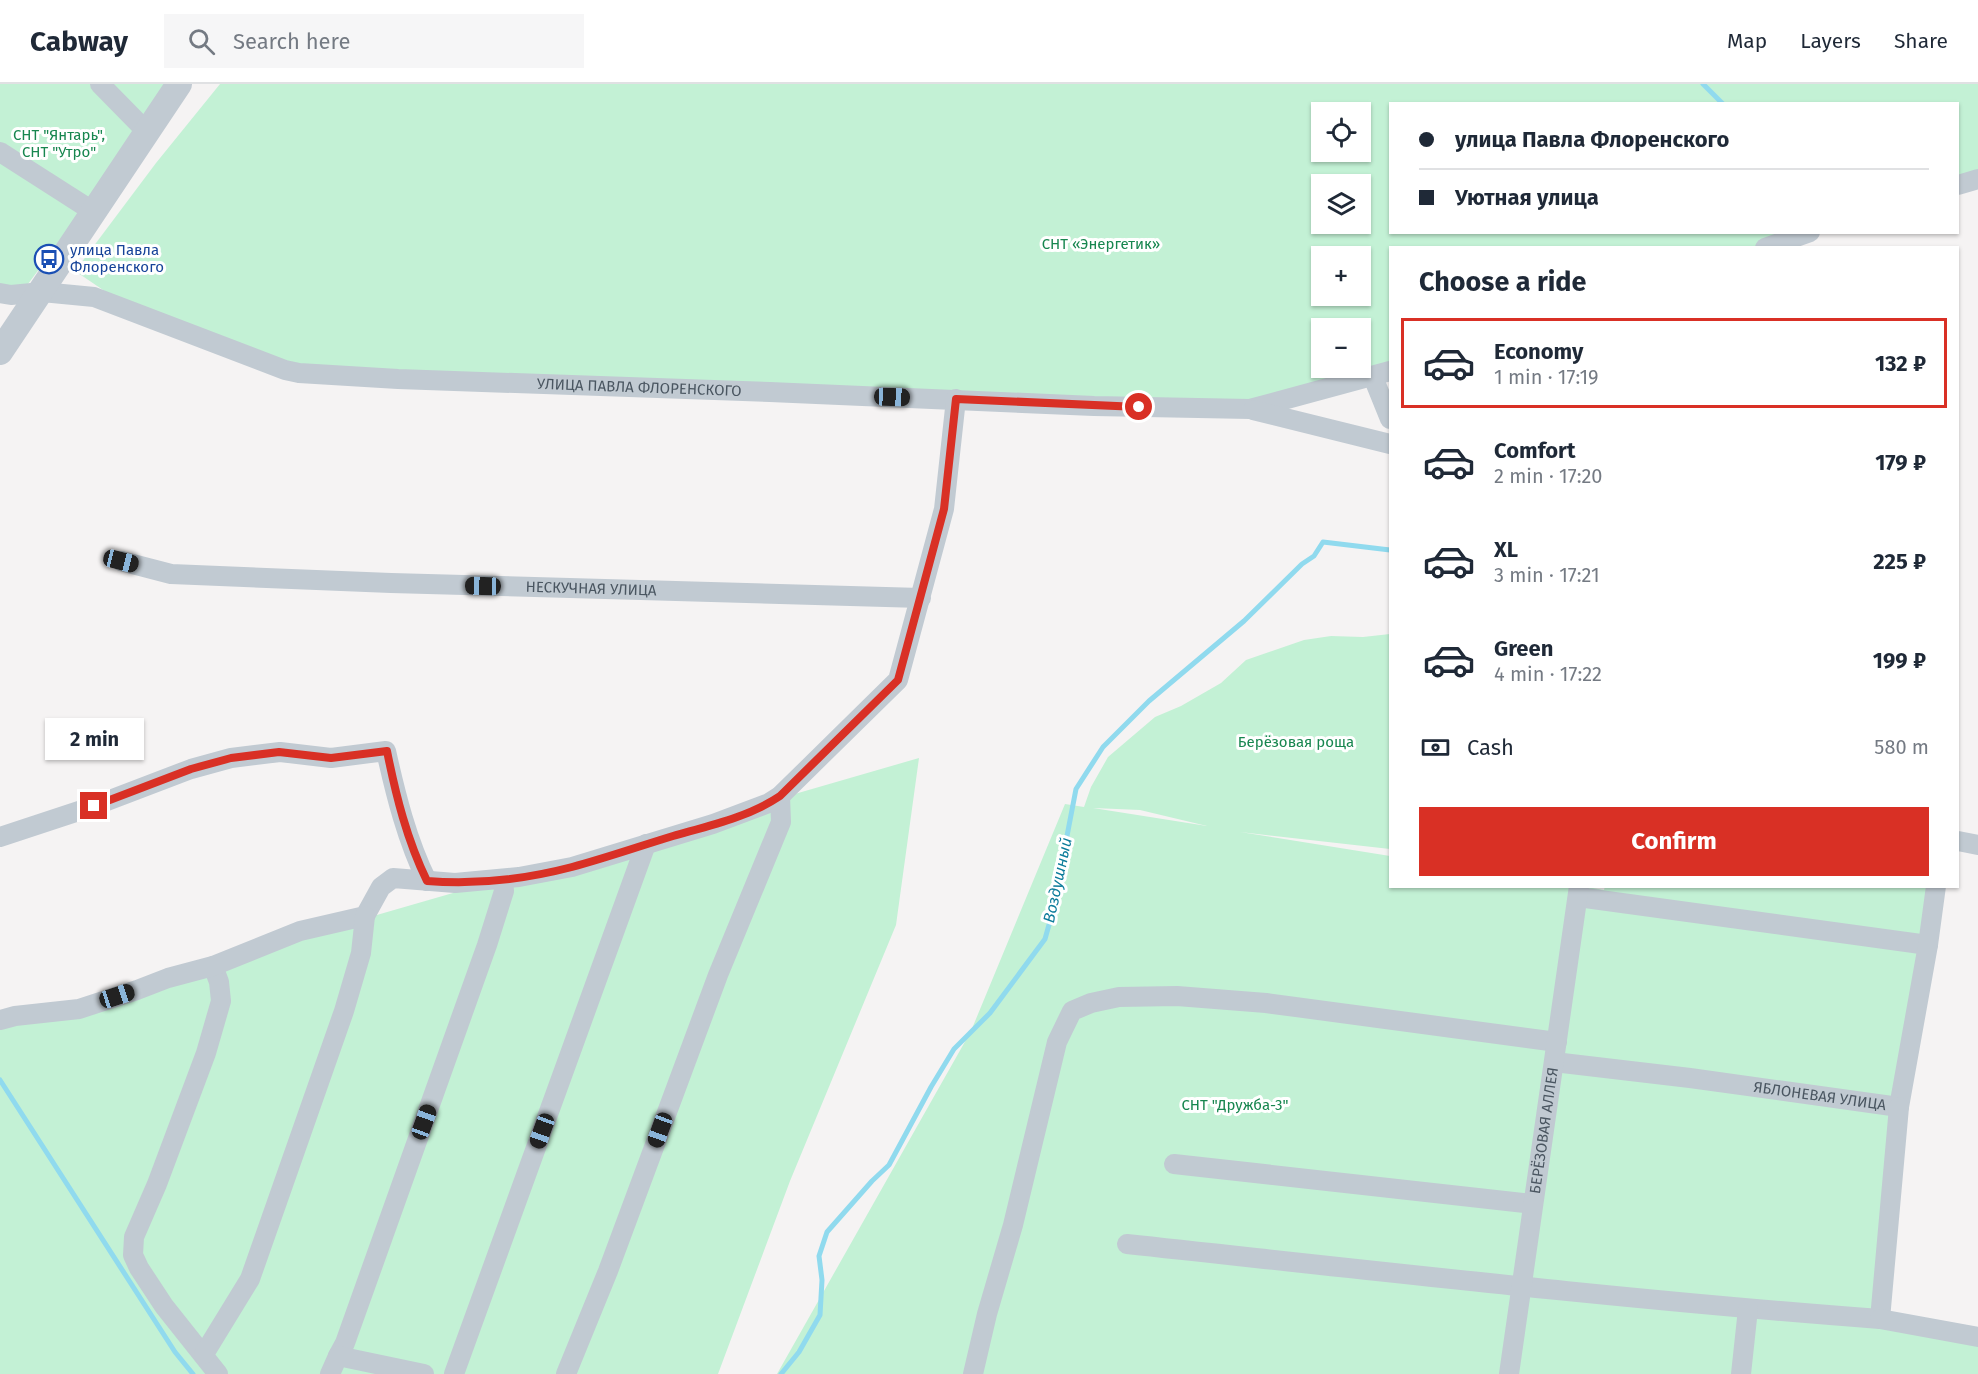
<!DOCTYPE html>
<meta charset="utf-8">
<style>
:root{--surface:#fff;--page:#f6f6f7;--text:#1f2937;--muted:#747a83;--line:#e0e1e3;--accent:#d93025}
body{margin:0;font-family:"Fira Sans",sans-serif;background:var(--page);color:var(--text);height:100vh;display:flex;flex-direction:column;font-size:22px;white-space:nowrap}
*{box-sizing:border-box;margin:0}
p{font-size:20px;color:var(--muted)}
.icon{flex:none;width:33px;height:33px;fill:none;stroke:currentColor;stroke-width:2;stroke-linecap:round;stroke-linejoin:round}
.map{position:relative;flex:1;overflow:hidden}
.sheet{position:absolute;left:1389px;top:162px;width:570px;height:642px;display:flex;flex-direction:column;background:var(--surface);border-radius:0px;box-shadow:0 2px 4px #0004}
.sheet>*{flex:none}
.guide{position:absolute;left:1389px;top:18px;width:570px;height:132px;border-radius:0px;box-shadow:0 2px 4px #0004;display:grid;align-content:center;height:132px;padding:0 30px;background:var(--surface)}
.buttons{position:absolute;left:1311px;top:18px;display:grid;gap:12px}
.buttons a{display:grid;place-items:center;width:60px;height:60px;border-radius:0px;background:var(--surface);box-shadow:0 2px 4px #0004;font-size:30px}
.end{position:absolute;width:27px;height:27px;margin:-14px;border:8px solid #d93025;background:#fff;box-shadow:0 0 0 3px #fff}
.from{border-radius:50%}
.bubble{position:absolute;height:42px;border-radius:0px;background:var(--surface);box-shadow:0 2px 4px #0004;font-size:20px;font-weight:700;line-height:42px;text-align:center}
.car{position:absolute;width:18px;height:36px;margin:-18px -9px;border-radius:8px;box-shadow:0 0 4px 2px #0007;background:linear-gradient(#222 24%,#8ab4d8 0 40%,#222 0 76%,#8ab4d8 0 86%,#222 0)}
.guide b{display:flex;align-items:center;gap:21px;height:57px;font-size:22px}
.guide b+b{border-top:2px solid var(--line)}
.guide i{width:15px;height:15px;background:var(--text)}
ul{padding:0;list-style:none}
li{display:flex;align-items:center;gap:18px;height:90px;margin:0 12px 9px;padding:0 18px;border:3px solid transparent;border-radius:0px}
li div{flex:1}
li b{display:block;font-size:22px}
li em{font-style:normal;font-weight:700}
li.active{border-color:var(--accent)}
li>.icon{width:54px;height:54px;stroke-width:1.5}
h2{padding:0 30px;font-size:27px;line-height:72px}
.pay{display:flex;align-items:center;gap:15px;height:66px;padding:0 30px;font-size:22px}
.pay p{margin-inline-start:auto}
.button{display:flex;gap:12px;margin-top:auto;padding:12px 30px}
.button a{flex:1;height:69px;border-radius:0px;background:var(--accent);color:#fff;font-size:24px;font-weight:700;line-height:69px;text-align:center}
header{display:flex;align-items:center;gap:36px;box-sizing:border-box;height:84px;padding:0 30px;background:var(--surface);border-bottom:2px solid var(--line)}
header strong{font-size:28px}
nav{display:flex;gap:33px;margin-inline-start:auto;font-size:21px}
.search{width:420px;height:54px;background:var(--page);display:flex;align-items:center;gap:15px;box-sizing:border-box;padding:0 21px;border-radius:0px;color:var(--muted);font-size:22px}
.map>svg:first-child{display:block}
.green{fill:#c3f1d5;fill-rule:evenodd}
.lines{fill:none;stroke-linecap:round;stroke-linejoin:round}
.stream{stroke:#90daee;stroke-width:5}
.minor{stroke:#c1cad2;stroke-width:20}
.tertiary{stroke:#c1cad2;stroke-width:26}
.route{stroke:#d93025;stroke-width:8}
.labels{text-anchor:middle;stroke-width:6;stroke-linejoin:round;paint-order:stroke}
.park-label{font-size:15px;fill:#17864f;stroke:#fff}
.transit-label{font-size:15px;fill:#164399;stroke:#fff;text-anchor:start}
.street-label{font-size:15px;fill:#4a5661;stroke:#fff}
.water-label{font-size:16px;font-style:italic;fill:#0c7c9b;stroke:#fff}
</style>
<header>
<strong>Cabway</strong>
<div class="search"><svg class="icon" aria-label="search" viewBox="0 0 24 24"><circle cx="10" cy="10" r="6"/><path d="M15 15l6 6"/></svg>Search here</div>
<nav><a>Map</a><a>Layers</a><a>Share</a></nav>
</header>
<div class="map">
<svg width="1978" height="1290" viewBox="0 0 1978 1290">
<rect width="100%" height="100%" fill="#f5f3f3"/>
<!-- green -->
<path class="green" d="M0,0H169L131,62L22,208L0,202Z
M220,0H1978V99L1958,106V20H1390V148L1819,149L1770,164H1390V285L1241,322L292,291L109,210L78,189L81,179L156,79ZM1322,28H1360V68H1322ZM1322,100H1360V140H1322ZM1322,172H1360V212H1322ZM1322,244H1360V284H1322Z
M1390,550V765L1240,748L1390,772V802H1582L1604,806L1605,802L1932,803L1879,1244L1978,1259V1290H777L971,947L1065,720L1084,723L1091,703L1108,673L1155,633L1181,622L1221,599L1246,576L1304,556L1331,552L1363,553ZM1093,724L1140,726L1207,742Z
M919,674L896,841L790,1097L718,1290H0V940Z"/>
<g class="lines">
<!-- stream -->
<path class="stream" d="M1703,0L1723,20
M0,996L175,1268L193,1290
M781,1290L799,1268L820,1231L822,1196L819,1172L827,1148L872,1097L889,1081L931,1003L954,965L990,929L1045,855L1059,805L1062,778L1076,705L1103,663L1149,617L1244,537L1302,480L1314,472L1323,458L1390,466"/>
<!-- minor -->
<g class="minor">
<path d="M100,0L148,49"/>
<path d="M0,68L94,128"/>
<path d="M1958,101L1978,95"/>
<path d="M1765,164L1810,148"/>
<path id="s1" d="M0,209L11,211L42,208L94,213L285,286L299,289L398,295L770,308L1094,322L1250,325L1390,287"/>
<path d="M1373,293L1390,335"/>
<path d="M1253,326L1390,360"/>
<path id="s2" d="M121,477L171,490L391,499L921,514"/>
<path d="M0,753L94,722L191,685L231,674L280,668L331,674L386,667C396,712 407,756 427,797"/>
<path d="M1958,757L1978,761"/>
<path d="M1578,813L1928,861"/>
<path d="M213,882L219,898L221,917L206,969L157,1100L134,1153L133,1171L139,1184L164,1222L218,1290"/>
<path d="M0,936L15,932L79,925L137,906L168,894L213,882L300,847L365,832L381,803L393,794L455,799L519,793L572,783L713,740L769,719L780,712L898,596L944,425L956,315"/>
<path id="s3" d="M1554,978L1690,994L1899,1023L1928,861L1936,802"/>
<path d="M1174,1080L1533,1120"/>
<path d="M1127,1160C1378,1187 1628,1216 1880,1235L1899,1023"/>
<path d="M1880,1235L1978,1253"/>
<path d="M204,1270L250,1195L344,927L361,869L365,832"/>
<path d="M338,1272L345,1259L487,861L504,807L503,795"/>
<path d="M330,1290L338,1272L424,1290"/>
<path d="M454,1290L646,760"/>
<path d="M566,1290L608,1187L718,891L781,738L780,712"/>
<path d="M973,1290L987,1230L1013,1141L1057,958L1072,927L1091,919L1119,913L1177,912L1266,919L1557,958"/>
<path id="s4" d="M1509,1290L1579,802"/>
<path d="M1741,1290L1748,1225"/>
</g>
<!-- tertiary -->
<path class="tertiary" d="M0,268L179,0"/>
</g>
<g class="lines">
<!-- route -->
<path class="route" d="M94,722L191,685L231,674L279,668L331,674L387,667C396,712 407,756 427,797C475,801 526,795 572,783C606,774 640,762 673,752C708,742 749,733 780,712L898,596L944,425L956,315L1139,323"/>
</g>
<!-- icons -->
<defs>
<g id="bus-ring" transform="scale(1.5)"><circle r="9.5" fill="#fff" stroke="#1a4fb4" stroke-width="1.5"/><path d="M-5-6H5V4H4V6H2V4H-2V6H-4V4H-5ZM-3.5-4V0h7V-4ZM-3.5 1.2v1.5H-2V1.2ZM2 1.2v1.5H3.5V1.2Z" fill="#1a4fb4"/></g>
</defs>
<g fill-rule="evenodd">
<use href="#bus-ring" x="49" y="175"/>
</g>
<g class="labels">
<!-- park labels -->
<g class="park-label">
<text x="59" y="56">СНТ "Янтарь",<tspan x="59" dy="17">СНТ "Утро"</tspan></text>
<text x="1101" y="165">СНТ «Энергетик»</text>
<text x="1296" y="663">Берёзовая роща</text>
<text x="1235" y="1026">СНТ "Дружба-3"</text>
</g>
<!-- transit labels -->
<g class="transit-label">
<text x="70" y="171">улица Павла<tspan x="70" dy="17">Флоренского</tspan></text>
</g>
<!-- street labels -->
<g class="street-label">
<text dy="5" stroke="none"><textPath href="#s1" startOffset="654">УЛИЦА ПАВЛА ФЛОРЕНСКОГО</textPath></text>
<text dy="5" stroke="none"><textPath href="#s2" startOffset="472">НЕСКУЧНАЯ УЛИЦА</textPath></text>
<text dy="5" stroke="none"><textPath href="#s3" startOffset="268">ЯБЛОНЕВАЯ УЛИЦА</textPath></text>
<text dy="5" stroke="none"><textPath href="#s4" startOffset="246">БЕРЁЗОВАЯ АЛЛЕЯ</textPath></text>
</g>
<!-- water labels -->
<g class="water-label">
<text transform="translate(1057 796) rotate(-78)" y="6">Воздушный</text>
</g>
</g>
</svg>
<div class="buttons">
<a><svg class="icon" aria-label="locate" viewBox="0 0 24 24"><circle cx="12" cy="12" r="6"/><path d="M12 2v4M12 18v4M2 12h4M18 12h4"/></svg></a>
<a><svg class="icon" aria-label="layers" viewBox="0 0 24 24"><path d="M12 4l9 5-9 5-9-5zM3 14l9 5 9-5"/></svg></a>
<a>+</a>
<a>−</a>
</div>
<i class="end from" style="left:1139px;top:323px"></i>
<i class="end" style="left:94px;top:722px"></i>
<div class="bubble" style="left:45px;top:634px;width:99px">2 min</div>
<i class="car" style="left:892px;top:313px;rotate:92deg"></i>
<i class="car" style="left:121px;top:477px;rotate:104deg"></i>
<i class="car" style="left:483px;top:502px;rotate:271deg"></i>
<i class="car" style="left:117px;top:912px;rotate:72deg"></i>
<i class="car" style="left:424px;top:1038px;rotate:20deg"></i>
<i class="car" style="left:660px;top:1046px;rotate:200deg"></i>
<i class="car" style="left:542px;top:1047px;rotate:200deg"></i>
<div class="guide">
<b><i class="from"></i>улица Павла Флоренского</b>
<b><i></i>Уютная улица</b>
</div>
<section class="sheet">
<h2>Choose a ride</h2>
<ul>
<li class="active"><svg class="icon" aria-label="car" viewBox="0 0 24 24"><path d="M5 17H2v-5l4-1 3-4h7l3 4 3 1v5h-3M9 17h6M6 11h13"/><circle cx="7" cy="17" r="2"/><circle cx="17" cy="17" r="2"/></svg><div><b>Economy</b><p>1 min · 17:19</p></div><em>132 ₽</em></li>
<li><svg class="icon" aria-label="car" viewBox="0 0 24 24"><path d="M5 17H2v-5l4-1 3-4h7l3 4 3 1v5h-3M9 17h6M6 11h13"/><circle cx="7" cy="17" r="2"/><circle cx="17" cy="17" r="2"/></svg><div><b>Comfort</b><p>2 min · 17:20</p></div><em>179 ₽</em></li>
<li><svg class="icon" aria-label="car" viewBox="0 0 24 24"><path d="M5 17H2v-5l4-1 3-4h7l3 4 3 1v5h-3M9 17h6M6 11h13"/><circle cx="7" cy="17" r="2"/><circle cx="17" cy="17" r="2"/></svg><div><b>XL</b><p>3 min · 17:21</p></div><em>225 ₽</em></li>
<li><svg class="icon" aria-label="car" viewBox="0 0 24 24"><path d="M5 17H2v-5l4-1 3-4h7l3 4 3 1v5h-3M9 17h6M6 11h13"/><circle cx="7" cy="17" r="2"/><circle cx="17" cy="17" r="2"/></svg><div><b>Green</b><p>4 min · 17:22</p></div><em>199 ₽</em></li>
</ul>
<div class="pay"><svg class="icon" aria-label="cash" viewBox="0 0 24 24"><path d="M3 7h18v10H3z"/><circle cx="12" cy="12" r="2"/></svg>Cash<p>580 m</p></div>
<div class="button"><a>Confirm</a></div>
</section>
</div>
